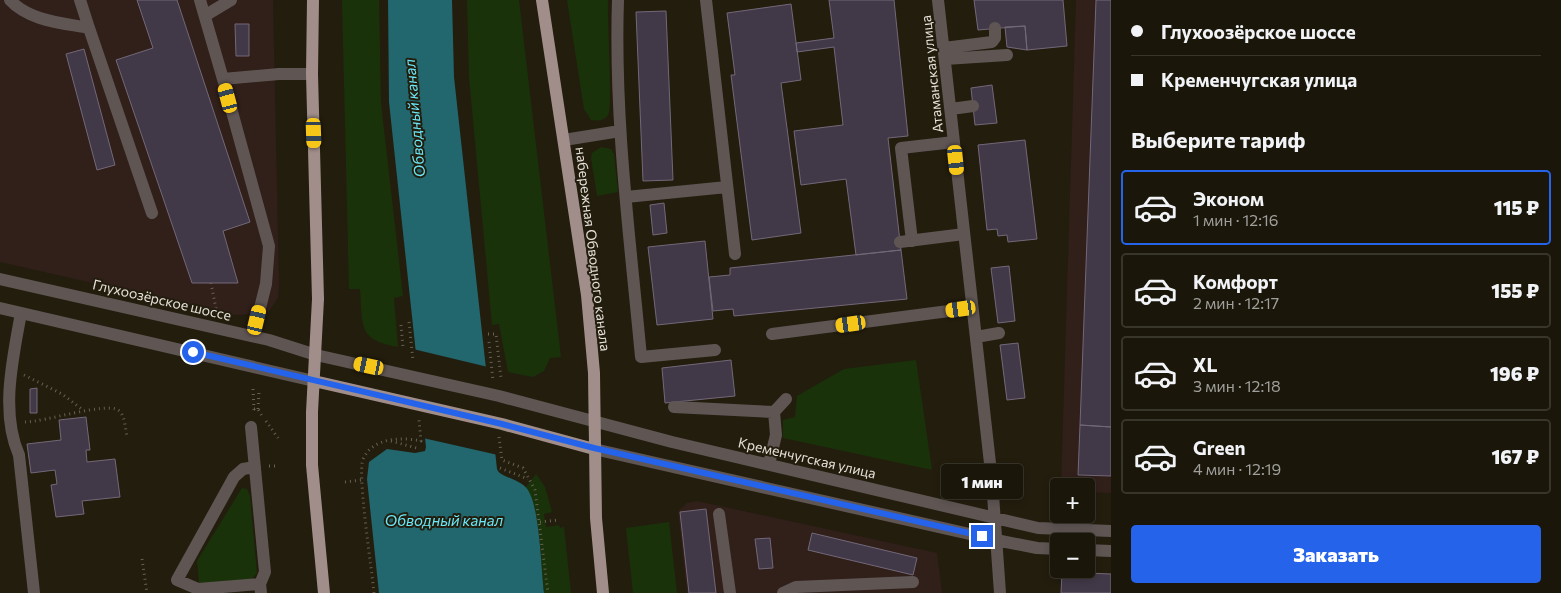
<!DOCTYPE html>
<html lang="ru">
<meta charset="utf-8">
<style>
:root{--surface:#1a160a;--page:#231f13;--text:#f1f3f6;--muted:#9f9f9c;--line:#38352b;--accent:#2563eb}
body{margin:0;font-family:Commissioner,sans-serif;background:var(--page);color:var(--text);height:100vh;display:flex;flex-direction:column;font-size:19px;white-space:nowrap}
*{box-sizing:border-box;margin:0}
p{font-size:16px;color:var(--muted)}
.icon{flex:none;width:28px;height:28px;fill:none;stroke:currentColor;stroke-width:2;stroke-linecap:round;stroke-linejoin:round}
.map{position:relative;flex:1;overflow:hidden}
.panel{display:flex;flex-direction:column;background:var(--surface);width:450px}
.panel>*{flex:none}
.top-card{display:grid;align-content:center;height:110px;padding:0 20px;background:var(--surface)}
.tools{position:absolute;left:1050px;top:478px;display:grid;gap:10px}
.tools a{display:grid;place-items:center;width:45px;height:45px;border-radius:5px;background:var(--surface);box-shadow:0 2px 8px #0003,0 0 0 1px var(--line);font-size:25px}
.end{position:absolute;width:22px;height:22px;margin:-11px;border:6px solid #2563eb;background:#fff;box-shadow:0 0 0 2px #fff}
.from{border-radius:50%}
.bubble{position:absolute;height:35px;border-radius:5px;background:var(--surface);box-shadow:0 2px 8px #0003,0 0 0 1px var(--line);font-size:16px;font-weight:800;line-height:35px;text-align:center}
.car{position:absolute;width:15px;height:30px;margin:-15px -8px;border-radius:6px;box-shadow:0 0 4px 1px #0007;background:linear-gradient(#f5c518 24%,#345 0 40%,#f5c518 0 76%,#345 0 86%,#f5c518 0)}
.top-card b{display:flex;align-items:center;gap:18px;height:48px;font-size:19px}
.top-card b+b{border-top:1px solid var(--line)}
.top-card i{width:12px;height:12px;background:var(--text)}
ul{padding:0;list-style:none}
li{display:flex;align-items:center;gap:15px;height:75px;margin:0 10px 8px;padding:0 10px;border:2px solid var(--line);border-radius:5px}
li div{flex:1}
li b{display:block;font-size:19px}
li em{font-style:normal;font-weight:800}
li.active{border-color:var(--accent)}
li>.icon{width:45px;height:45px;stroke-width:1.5}
h2{padding:0 20px;font-size:22px;line-height:60px}
.button{display:flex;gap:10px;margin-top:auto;padding:10px 20px}
.button a{flex:1;height:58px;border-radius:5px;background:var(--accent);color:#fff;font-size:20px;font-weight:800;line-height:58px;text-align:center}
main{display:flex;flex:1;min-height:0}
.map>svg:first-child{display:block}
.industrial{fill:#311f1a}
.green{fill:#1a320a}
.water{fill:#22666e}
.pier{fill:#231d0e}
.building{fill:#423948;stroke:#726878}
.lines{fill:none;stroke-linecap:round;stroke-linejoin:round}
.path{stroke:#666154;stroke-width:3;stroke-dasharray:1 4;stroke-linecap:butt}
.minor{stroke:#5f5654;stroke-width:12}
.major{stroke:#a18e8a;stroke-width:12}
.route{stroke:#2563eb;stroke-width:6}
.labels{text-anchor:middle;stroke-width:4;stroke-linejoin:round;paint-order:stroke}
.street-label{font-size:14px;fill:#e6e1d8;stroke:#231d0e}
.water-label{font-size:15px;font-style:italic;fill:#69e8f8;stroke:#231d0e}
</style>
<main>
<div class="map">
<svg width="1111" height="593" viewBox="0 0 1111 593">
<rect width="100%" height="100%" fill="#231d0e"/>
<!-- industrial -->
<path class="industrial" d="M0,0H273L279,285L278,298L269,311L257,314L234,315L0,262Z
M1076,0H1111V493L1086,492V486H1061Z
M697,501L937,553L942,593H687L678,511L687,503Z"/>
<!-- green -->
<path class="green" d="M342,0H379L381,103L403,296L394,298L398,347C357,340 363,325 360,289H349Z
M467,0H519L561,357L550,358L544,371L533,377L508,372L499,324L492,325L469,77Z
M567,0H608C607,18 613,108 608,115C604,121 597,121 591,120L584,109Z
M601,147L611,149L614,154L618,192L597,196L591,158L592,153Z
M916,360L932,470L783,438V420L795,417L797,396L844,369Z
M536,474L545,487L552,512L544,514L546,527L559,525L560,528L564,527L571,593H544C540,563 542,513 526,487Z
M242,488L247,489L250,496L257,573L252,579L199,583L197,561Z
M669,522L677,593H633L626,528Z"/>
<!-- water -->
<path class="water" d="M388,0H452L454,77L497,469C500,478 520,478 528,490C540,509 541,568 544,593H379L367,479L369,462L387,449L415,453L425,451L426,447L389,102Z"/>
<!-- pier -->
<path class="pier" d="M413,349L488,367L498,455L423,438Z"/>
<!-- building -->
<path class="building" d="M137,0H177L250,222L223,231L238,283H192L116,60L153,48Z
M829,0H894L908,136L888,138L901,250L856,255L846,179L801,185L794,131L843,125L834,47L797,52L796,43L834,38Z
M974,0H1063L1067,46L1027,50L1025,26L978,30Z
M1096,0H1111V427L1080,425Z
M791,4L801,80L781,83L801,233L752,240L731,75H735L727,13Z
M666,11L673,180L643,181L636,12Z
M235,24H249V56H236Z
M1025,26L1027,50L1007,47L1005,27Z
M84,49L115,165L97,170L66,54Z
M992,85L997,123L975,125L971,88Z
M1025,140L1037,239L1008,242L1007,235L998,236L997,229L987,230L978,145Z
M664,203L667,233L653,235L650,205Z
M705,241L713,319L657,325L648,247Z
M901,250L907,299L734,316L733,309L713,311L709,277L730,275V268Z
M1009,266L1015,321L998,323L991,268Z
M1018,343L1025,398L1007,400L1000,345Z
M731,360L735,396L665,403L662,368Z
M37,388V413H30V389Z
M86,417L90,450H86L87,462L115,459L120,497L82,501L84,514L56,517L51,485L57,484L55,470L31,473L27,444L61,440L59,420Z
M1080,425L1111,427V476L1078,475Z
M706,509L716,593H689L680,512Z
M812,533L917,558L913,575L808,550Z
M770,538L773,568L759,569L755,539Z
M1062,572L1111,574V593H1061Z"/>
<g class="lines">
<!-- path -->
<path class="path" d="M211,283L217,314
M409,322L413,361
M401,325L403,347
M488,334H496L501,378
M489,342L493,381
M24,375L62,394L83,410
M253,389L254,410
M254,409H258L262,416
M258,409L259,392
M266,421L278,438
M25,422C44,422 105,402 118,410C125,414 125,428 127,436
M499,437L502,460L523,468L535,490L548,593
M391,441L420,449
M269,466H279
M500,468L528,479
M345,482L361,480
M540,522L559,520
M142,559L147,593
M374,593C372,571 357,473 363,459C373,437 402,437 421,441L419,420"/>
<!-- minor -->
<path class="minor" d="M10,0C29,21 63,23 89,28L152,213
M80,0L89,28
M200,0L223,79L279,74H312
M618,0C614,119 630,238 641,357L715,350
M706,0L735,254
M938,0L992,481L1000,593
M206,15L231,0
M944,48L992,42L995,38V28
M945,59L1007,55
M223,79L269,246L266,284L253,336
M951,109L973,106
M564,140L620,131
M626,197L727,187
M912,241L901,148L954,142
M900,242L964,234
M0,279L269,340L316,355L499,396L672,442L1038,528L1111,531
M0,308L314,381
M21,313C13,358 0,412 19,455L34,593
M772,334L972,308
M976,337L999,333
M674,407L774,412L786,399
M251,427L265,572L260,584
M594,449L996,540L1037,548L1059,549
M769,464L776,435L774,412
M255,467L243,469L234,477L177,580L198,589L260,584L261,593
M719,514L730,593
M1086,550L1111,551
M783,593L796,587L913,582"/>
<!-- major -->
<path class="major" d="M313,0L312,74L318,299L312,412V465L324,593
M542,0L587,295L594,373L596,518L603,593
M314,381L502,424L594,449"/>
</g>
<g class="lines">
<!-- route -->
<path class="route" d="M193,352L502,424L594,448L982,536"/>
</g>
<g class="labels">
<!-- street labels -->
<g class="street-label">
<text transform="translate(932 74) rotate(-96)" y="5">Атаманская улица</text>
<text transform="translate(593 249) rotate(83)" y="5">набережная Обводного канала</text>
<text transform="translate(162 300) rotate(13)" y="5">Глухоозёрское шоссе</text>
<text transform="translate(807 458) rotate(13)" y="5">Кременчугская улица</text>
</g>
<!-- water labels -->
<g class="water-label">
<text transform="translate(415 118) rotate(-95)" y="5">Обводный канал</text>
<text x="444" y="526">Обводный канал</text>
</g>
</g>
</svg>
<div class="tools">
<a>+</a>
<a>−</a>
</div>
<i class="end from" style="left:193px;top:352px"></i>
<i class="end" style="left:982px;top:536px"></i>
<div class="bubble" style="left:941px;top:464px;width:82px">1 мин</div>
<i class="car" style="left:228px;top:98px;rotate:345deg"></i>
<i class="car" style="left:314px;top:133px;rotate:178deg"></i>
<i class="car" style="left:956px;top:160px;rotate:174deg"></i>
<i class="car" style="left:961px;top:309px;rotate:262deg"></i>
<i class="car" style="left:257px;top:320px;rotate:13deg"></i>
<i class="car" style="left:851px;top:324px;rotate:262deg"></i>
<i class="car" style="left:369px;top:366px;rotate:282deg"></i>
</div>
<section class="panel">
<div class="top-card">
<b><i class="from"></i>Глухоозёрское шоссе</b>
<b><i></i>Кременчугская улица</b>
</div>
<h2>Выберите тариф</h2>
<ul>
<li class="active"><svg class="icon" aria-label="car" viewBox="0 0 24 24"><path d="M5 17H2v-5l4-1 3-4h7l3 4 3 1v5h-3M9 17h6M6 11h13"/><circle cx="7" cy="17" r="2"/><circle cx="17" cy="17" r="2"/></svg><div><b>Эконом</b><p>1 мин · 12:16</p></div><em>115 ₽</em></li>
<li><svg class="icon" aria-label="car" viewBox="0 0 24 24"><path d="M5 17H2v-5l4-1 3-4h7l3 4 3 1v5h-3M9 17h6M6 11h13"/><circle cx="7" cy="17" r="2"/><circle cx="17" cy="17" r="2"/></svg><div><b>Комфорт</b><p>2 мин · 12:17</p></div><em>155 ₽</em></li>
<li><svg class="icon" aria-label="car" viewBox="0 0 24 24"><path d="M5 17H2v-5l4-1 3-4h7l3 4 3 1v5h-3M9 17h6M6 11h13"/><circle cx="7" cy="17" r="2"/><circle cx="17" cy="17" r="2"/></svg><div><b>XL</b><p>3 мин · 12:18</p></div><em>196 ₽</em></li>
<li><svg class="icon" aria-label="car" viewBox="0 0 24 24"><path d="M5 17H2v-5l4-1 3-4h7l3 4 3 1v5h-3M9 17h6M6 11h13"/><circle cx="7" cy="17" r="2"/><circle cx="17" cy="17" r="2"/></svg><div><b>Green</b><p>4 мин · 12:19</p></div><em>167 ₽</em></li>
</ul>
<div class="button"><a>Заказать</a></div>
</section>
</main>
